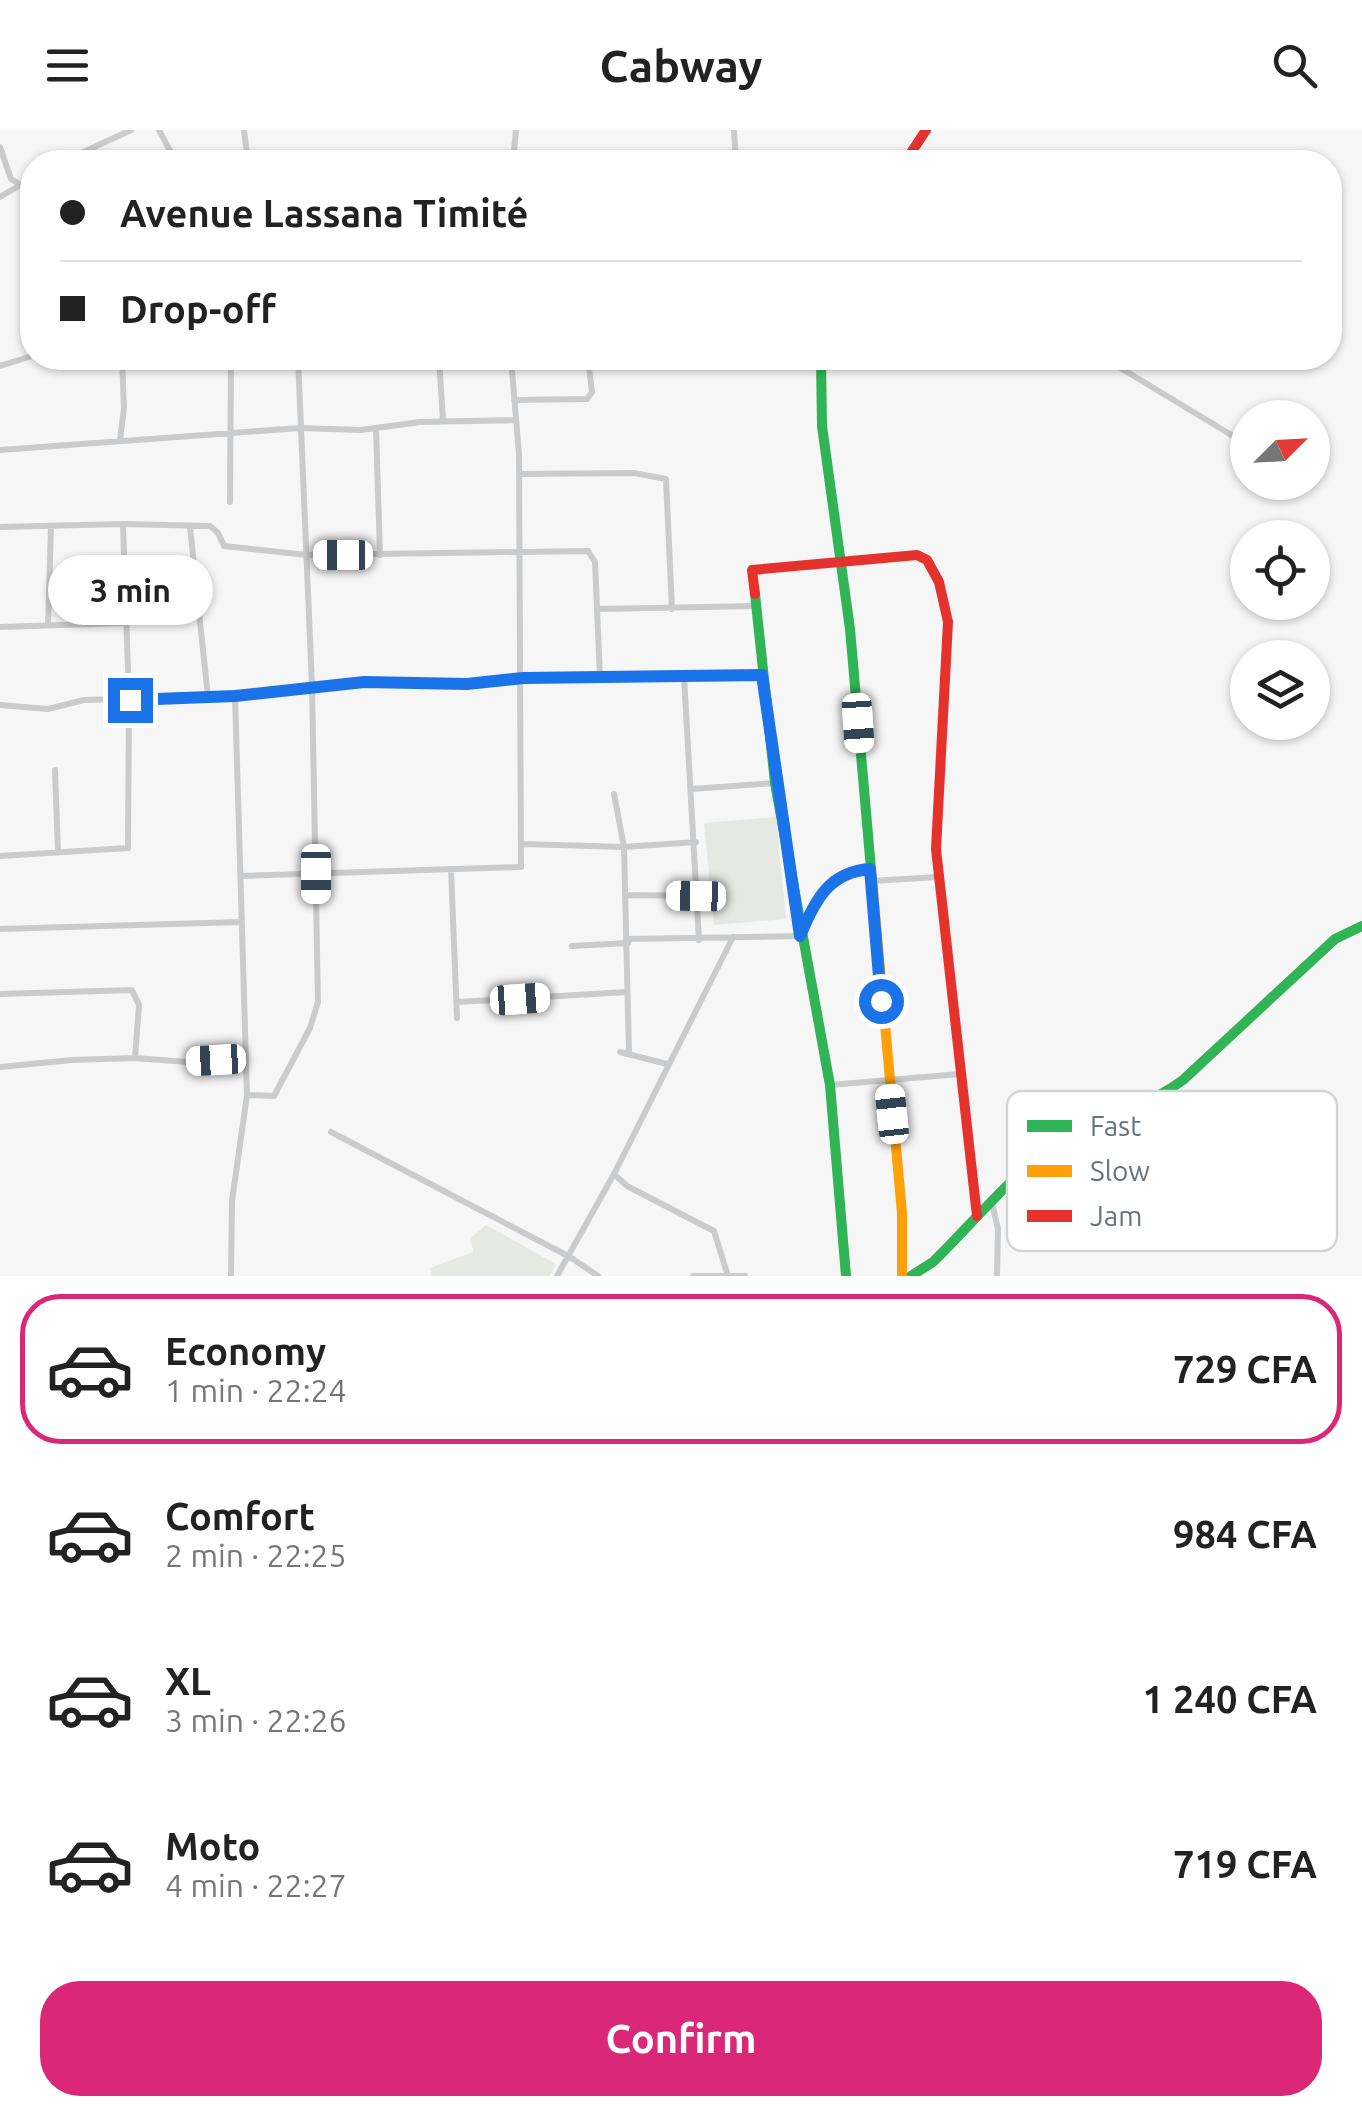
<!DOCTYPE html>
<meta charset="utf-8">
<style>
:root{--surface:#fff;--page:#f2f2f2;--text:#222;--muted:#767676;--line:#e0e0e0;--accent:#db2777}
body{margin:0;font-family:Ubuntu,sans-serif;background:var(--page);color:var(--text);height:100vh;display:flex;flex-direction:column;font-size:38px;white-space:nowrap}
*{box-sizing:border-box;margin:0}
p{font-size:32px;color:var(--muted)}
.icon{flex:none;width:55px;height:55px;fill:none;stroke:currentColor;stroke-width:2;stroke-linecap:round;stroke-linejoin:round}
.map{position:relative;height:1146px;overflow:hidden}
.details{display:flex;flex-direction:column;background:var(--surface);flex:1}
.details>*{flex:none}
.hud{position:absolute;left:20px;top:20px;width:1322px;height:220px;border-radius:40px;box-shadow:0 2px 8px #0004;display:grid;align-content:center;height:220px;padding:0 40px;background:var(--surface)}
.needle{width:65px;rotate:66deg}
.tools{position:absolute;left:1230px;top:270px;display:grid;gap:20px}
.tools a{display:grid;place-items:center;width:100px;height:100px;border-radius:50%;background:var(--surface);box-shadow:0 2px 8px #0004;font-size:50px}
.end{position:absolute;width:45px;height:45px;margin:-22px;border:12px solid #1a73e8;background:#fff;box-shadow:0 0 0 5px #fff}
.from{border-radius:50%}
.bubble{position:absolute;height:70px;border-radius:35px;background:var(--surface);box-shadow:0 2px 8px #0004;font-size:32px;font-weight:700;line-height:70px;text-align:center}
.car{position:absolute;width:30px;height:60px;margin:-30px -15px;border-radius:12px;box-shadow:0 0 8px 2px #0007;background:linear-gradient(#fff 24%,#345 0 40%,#fff 0 76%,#345 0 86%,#fff 0)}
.hud b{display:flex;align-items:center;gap:35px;height:95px;font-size:38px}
.hud b+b{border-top:2px solid var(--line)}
.hud i{width:25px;height:25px;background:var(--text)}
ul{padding:18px 0 0;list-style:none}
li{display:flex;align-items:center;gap:30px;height:150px;margin:0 20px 15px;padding:0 20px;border:5px solid transparent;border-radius:40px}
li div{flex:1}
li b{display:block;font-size:38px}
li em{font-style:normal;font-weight:700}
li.on{border-color:var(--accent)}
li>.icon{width:90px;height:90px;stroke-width:1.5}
.primary-button{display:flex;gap:20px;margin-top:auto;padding:20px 40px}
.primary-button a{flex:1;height:115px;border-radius:40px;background:var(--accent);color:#fff;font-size:40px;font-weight:700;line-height:115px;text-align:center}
header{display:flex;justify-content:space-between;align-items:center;height:130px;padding:0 40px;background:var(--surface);font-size:45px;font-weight:700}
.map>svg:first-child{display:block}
.green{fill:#e5e8e3}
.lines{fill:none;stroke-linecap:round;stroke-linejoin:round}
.street{stroke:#c9cbcc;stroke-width:6}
.fast{stroke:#30b455;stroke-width:10}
.slow{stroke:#ff9f0a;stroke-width:10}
.jam{stroke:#e5322d;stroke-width:10}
.route{stroke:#1a73e8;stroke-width:12}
.key{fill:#fff;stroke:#d1d5d8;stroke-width:2.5}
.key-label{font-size:28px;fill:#66747d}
</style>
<header><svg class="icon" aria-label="menu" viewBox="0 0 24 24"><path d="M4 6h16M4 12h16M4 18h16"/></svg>Cabway<svg class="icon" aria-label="search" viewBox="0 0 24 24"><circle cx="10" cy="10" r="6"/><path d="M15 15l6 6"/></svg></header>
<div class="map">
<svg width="1362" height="1146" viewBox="0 0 1362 1146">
<rect width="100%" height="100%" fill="#f6f6f6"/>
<!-- green -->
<path class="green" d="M776,687L786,789L714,795L704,693Z
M486,1095L556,1134L550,1146H432L430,1138L473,1122L471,1108Z"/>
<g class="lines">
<!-- street -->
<path class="street" d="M159,0L176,32
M244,0L248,32
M734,0L736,32
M0,17L11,49L21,55
M62,32L131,0
M513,32L516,0
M0,67L32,48
M439,228L443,291
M1104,228L1248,315
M0,236L32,226
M514,270L587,269L592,262L588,228
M376,298L380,425
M120,310L124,278L122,228
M0,320L300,298L361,300L420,292L516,290
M519,344L634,343L666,349L672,479
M230,372L231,228
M0,397L123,394
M190,397L208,567
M597,479L756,476
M48,495L51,397
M0,497L124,493
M684,547L699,810
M0,575L48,579L84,570L235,566L363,552L467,554L523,548L762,545
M55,640L58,723
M692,659L775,653
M614,664L624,717L629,924
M523,714L624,717L696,712
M0,726L128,718L129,570L123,394L210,396L218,403L224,416L307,425L588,421L595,432L600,548
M451,739L457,888
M242,746L521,737L519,325L511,228
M871,751L938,747
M626,765L696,766
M0,799L240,792
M628,809L800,806C815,770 830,743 870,739
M572,816L628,813
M0,864L132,860L139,875L135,928
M457,872L627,862
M620,922L667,934
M0,937L72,930L135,928L186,932L246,928
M830,955L960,944
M247,965L274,966L310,898L318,872L312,556L298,228
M331,1002L570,1127L598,1146
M614,1044L627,1056L714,1101L727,1143
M992,1073L998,1099L997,1146
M231,1146L232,1071L247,965L235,566
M557,1146L614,1044L733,807
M693,1146H745"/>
<!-- fast -->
<path class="fast" d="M821,228L822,296L850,499L871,739
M755,464L775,653L830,955L846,1146
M911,1146L933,1132C966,1100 1015,1042 1051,1018C1093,990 1142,980 1183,950L1335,809L1362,796"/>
<!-- slow -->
<path class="slow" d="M871,739L902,1083V1146"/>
<!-- jam -->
<path class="jam" d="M905,32L926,0
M755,464L752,440L917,425L927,430L939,452L948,492L936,719L977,1086"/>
</g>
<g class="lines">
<!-- route -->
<path class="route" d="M130,570L235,566L364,552L467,554L523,548L762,545L800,806C815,770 829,742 870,739L881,871"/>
</g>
<!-- legend -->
<rect x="1007" y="961" width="330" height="160" rx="15" class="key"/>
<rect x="1027" y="990" width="45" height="12" fill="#30b455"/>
<rect x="1027" y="1035" width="45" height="12" fill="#ff9f0a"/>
<rect x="1027" y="1080" width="45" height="12" fill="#e5322d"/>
<g class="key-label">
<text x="1090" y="1006">Fast</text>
<text x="1090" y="1051">Slow</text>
<text x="1090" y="1096">Jam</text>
</g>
</svg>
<div class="tools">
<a><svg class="needle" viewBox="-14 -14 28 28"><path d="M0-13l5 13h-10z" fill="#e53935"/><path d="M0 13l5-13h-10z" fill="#767676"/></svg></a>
<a><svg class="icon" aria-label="locate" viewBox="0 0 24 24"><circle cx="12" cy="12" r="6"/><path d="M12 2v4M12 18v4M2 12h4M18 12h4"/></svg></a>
<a><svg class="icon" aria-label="layers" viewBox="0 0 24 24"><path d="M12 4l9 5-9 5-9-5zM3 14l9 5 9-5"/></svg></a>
</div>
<i class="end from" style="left:881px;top:871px"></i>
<i class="end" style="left:130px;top:570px"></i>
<div class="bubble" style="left:48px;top:425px;width:165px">3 min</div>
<i class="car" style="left:343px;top:425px;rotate:270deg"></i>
<i class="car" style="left:858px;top:593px;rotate:176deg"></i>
<i class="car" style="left:316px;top:744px;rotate:180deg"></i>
<i class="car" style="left:696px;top:766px;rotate:271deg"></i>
<i class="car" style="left:520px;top:869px;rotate:86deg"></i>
<i class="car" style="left:216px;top:930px;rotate:267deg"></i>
<i class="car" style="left:892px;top:984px;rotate:354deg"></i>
<div class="hud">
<b><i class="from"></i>Avenue Lassana Timité</b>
<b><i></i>Drop-off</b>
</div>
</div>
<section class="details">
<ul>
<li class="on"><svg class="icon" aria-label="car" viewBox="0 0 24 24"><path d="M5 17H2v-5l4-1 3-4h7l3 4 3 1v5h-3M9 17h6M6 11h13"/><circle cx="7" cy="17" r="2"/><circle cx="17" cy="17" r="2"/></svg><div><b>Economy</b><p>1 min · 22:24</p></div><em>729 CFA</em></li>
<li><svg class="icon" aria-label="car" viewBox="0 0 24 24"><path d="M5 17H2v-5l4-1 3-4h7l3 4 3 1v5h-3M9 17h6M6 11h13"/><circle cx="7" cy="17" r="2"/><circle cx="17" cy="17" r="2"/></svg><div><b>Comfort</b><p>2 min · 22:25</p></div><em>984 CFA</em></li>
<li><svg class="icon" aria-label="car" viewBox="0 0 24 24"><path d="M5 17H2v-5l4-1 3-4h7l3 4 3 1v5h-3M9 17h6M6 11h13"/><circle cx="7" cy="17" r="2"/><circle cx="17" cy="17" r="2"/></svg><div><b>XL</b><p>3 min · 22:26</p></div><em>1 240 CFA</em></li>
<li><svg class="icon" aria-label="car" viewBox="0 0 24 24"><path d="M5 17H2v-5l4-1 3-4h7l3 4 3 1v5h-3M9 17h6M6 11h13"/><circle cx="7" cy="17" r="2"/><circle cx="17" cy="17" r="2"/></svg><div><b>Moto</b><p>4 min · 22:27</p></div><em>719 CFA</em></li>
</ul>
<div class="primary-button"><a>Confirm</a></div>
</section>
